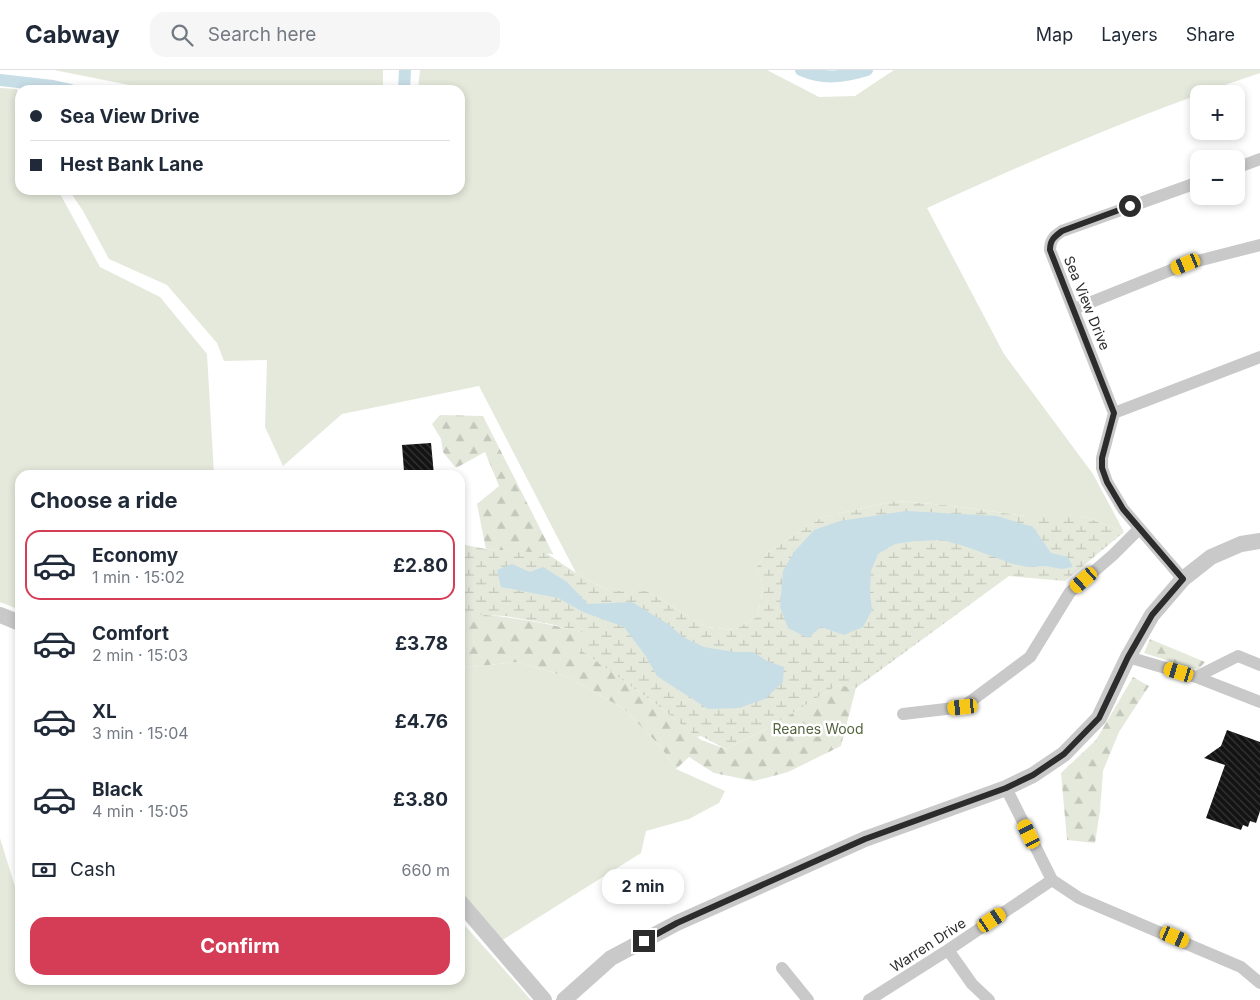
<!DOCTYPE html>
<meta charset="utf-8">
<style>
:root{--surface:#fff;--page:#f6f6f7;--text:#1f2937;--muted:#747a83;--line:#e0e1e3;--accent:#d53d56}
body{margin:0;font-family:Inter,sans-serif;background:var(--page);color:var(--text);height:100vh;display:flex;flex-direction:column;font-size:19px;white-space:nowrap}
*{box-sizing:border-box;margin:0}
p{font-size:16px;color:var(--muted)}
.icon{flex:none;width:28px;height:28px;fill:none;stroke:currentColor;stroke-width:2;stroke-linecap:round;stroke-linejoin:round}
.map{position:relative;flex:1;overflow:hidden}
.drawer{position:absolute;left:15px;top:400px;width:450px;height:515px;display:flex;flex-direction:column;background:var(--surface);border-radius:15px;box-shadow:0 2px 8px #0003}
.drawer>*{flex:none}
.hud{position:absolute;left:15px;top:15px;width:450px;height:110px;border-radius:15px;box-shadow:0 2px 8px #0003;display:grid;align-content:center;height:110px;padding:0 15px;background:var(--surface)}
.fabs{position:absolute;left:1190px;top:15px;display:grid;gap:10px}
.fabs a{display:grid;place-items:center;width:55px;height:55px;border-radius:10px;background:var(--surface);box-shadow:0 2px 8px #0003;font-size:25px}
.end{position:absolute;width:22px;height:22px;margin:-11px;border:6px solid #2c2c2c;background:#fff;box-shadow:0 0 0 2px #fff}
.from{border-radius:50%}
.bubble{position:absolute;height:35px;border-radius:15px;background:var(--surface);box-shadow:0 2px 8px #0003;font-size:16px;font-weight:700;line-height:35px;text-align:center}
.car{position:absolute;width:15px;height:30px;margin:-15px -8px;border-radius:6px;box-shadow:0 0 4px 1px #0007;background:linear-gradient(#f5c518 24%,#345 0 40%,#f5c518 0 76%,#345 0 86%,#f5c518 0)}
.hud b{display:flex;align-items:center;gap:18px;height:48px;font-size:19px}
.hud b+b{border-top:1px solid var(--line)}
.hud i{width:12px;height:12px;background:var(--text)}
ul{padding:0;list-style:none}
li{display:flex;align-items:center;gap:15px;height:70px;margin:0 10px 8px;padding:0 5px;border:2px solid transparent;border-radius:15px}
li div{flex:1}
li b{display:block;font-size:19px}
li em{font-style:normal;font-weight:700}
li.current{border-color:var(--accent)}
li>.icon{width:45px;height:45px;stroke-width:1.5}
h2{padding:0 15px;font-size:22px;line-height:60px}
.pay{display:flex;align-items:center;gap:12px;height:55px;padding:0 15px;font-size:19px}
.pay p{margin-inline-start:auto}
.action{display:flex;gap:10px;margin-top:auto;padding:10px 15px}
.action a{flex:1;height:58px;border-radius:15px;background:var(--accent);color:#fff;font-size:20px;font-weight:700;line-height:58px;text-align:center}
header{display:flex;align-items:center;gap:30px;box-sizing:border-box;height:70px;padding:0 25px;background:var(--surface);border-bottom:1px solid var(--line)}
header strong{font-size:24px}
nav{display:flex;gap:28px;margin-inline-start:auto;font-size:18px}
.search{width:350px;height:45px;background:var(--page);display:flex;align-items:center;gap:12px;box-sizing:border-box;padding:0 18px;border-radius:15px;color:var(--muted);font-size:19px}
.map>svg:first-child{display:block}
.grass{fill:#e4e9db}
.forest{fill:url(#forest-firs)}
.wetland{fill:url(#wetland-marsh)}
.water{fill:#c8dee7}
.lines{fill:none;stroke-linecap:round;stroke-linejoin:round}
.canal{stroke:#c8dee7;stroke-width:12}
.building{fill:url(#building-back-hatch)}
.minor{stroke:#c9c9c9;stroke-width:12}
.tertiary{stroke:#c9c9c9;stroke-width:16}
.route{stroke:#2c2c2c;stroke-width:6}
.labels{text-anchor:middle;stroke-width:5;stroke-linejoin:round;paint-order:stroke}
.street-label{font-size:14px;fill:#2c2c2c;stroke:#fff}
.park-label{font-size:14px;fill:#53633e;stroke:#fff}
</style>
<header>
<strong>Cabway</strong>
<div class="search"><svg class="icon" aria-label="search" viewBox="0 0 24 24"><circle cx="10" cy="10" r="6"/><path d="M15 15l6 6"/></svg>Search here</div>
<nav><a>Map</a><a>Layers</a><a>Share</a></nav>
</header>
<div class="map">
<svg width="1260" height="930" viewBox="0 0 1260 930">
<defs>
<pattern id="forest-firs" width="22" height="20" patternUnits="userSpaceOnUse" patternTransform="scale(1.25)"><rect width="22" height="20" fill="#e4e9db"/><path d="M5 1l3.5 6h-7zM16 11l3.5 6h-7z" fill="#c4c8bc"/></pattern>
<pattern id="wetland-marsh" width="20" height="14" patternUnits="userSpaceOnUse" patternTransform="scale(1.25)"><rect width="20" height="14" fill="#e4e9db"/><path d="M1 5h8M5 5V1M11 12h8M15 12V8" fill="none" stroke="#c4c8bc"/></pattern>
<pattern id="building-back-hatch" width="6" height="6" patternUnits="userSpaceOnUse" patternTransform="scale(1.25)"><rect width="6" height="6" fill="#131313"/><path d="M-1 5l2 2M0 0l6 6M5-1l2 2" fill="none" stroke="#363636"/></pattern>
</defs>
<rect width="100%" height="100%" fill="#fff"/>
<!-- grass -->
<path class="grass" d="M54,0H383V20H154Z
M420,0H767L819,27L855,26L894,0H1260V3C1147,41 1036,88 927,138L1004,284L1093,404L1124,462L1083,446H1026L945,435L896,431L822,447L767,483L757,496L763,520L757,547L734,560L706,557L647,521H609L576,503L479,316L342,344L283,396L265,357L267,290L224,291L217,273L167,215L109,189L83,141L69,120H460V20H418Z
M0,18L17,19L20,42V120H58L100,197L160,227L207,284L214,405H20V540L0,532Z
M517,592L569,607L624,639L660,676L676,699L725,721L719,733L689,749L646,761L641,783L501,871L460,825V598Z
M0,768L20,833V910H460V850L531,930H0Z"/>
<!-- forest -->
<path class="forest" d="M440,345L483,346L553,484L486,479L477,434L499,416L485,382L456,398L443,382L441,369L432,354Z
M464,543C507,546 548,553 590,564L579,579L656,634L701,670L726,679L770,657L838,615L856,618L841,676L788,702L754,711L714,703L689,687L676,699L660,676L624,639L569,607L517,592L460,598V544Z
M1150,569L1205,592L1198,600L1144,583Z
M1133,607L1149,616L1119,662L1103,701L1100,741L1095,773L1067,770L1061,703L1096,670Z"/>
<!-- wetland -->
<path class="wetland" d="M896,431L945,435L1026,446H1083L1124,462L1065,511L1009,506L856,618L838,615L770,657L726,679L701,666L697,667L656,634L579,579L589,564L550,554L505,546L460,544V474L486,479L546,483L576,503L609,521H647L706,557L734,560L757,547L763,520L757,496L767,483L822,447Z"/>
<!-- water -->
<path class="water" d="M906,441L997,446L1033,457L1051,483L1068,487L1073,497L1062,499L1045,496L1028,497L1013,494L967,477L943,470L915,471L895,474L878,484L871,501L870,522L872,540L863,557L844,565L821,557L808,568L788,558L780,537L783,501L794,482L814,460L840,451Z
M512,494L530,502L543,497L567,512L588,534L632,532L668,554L683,567L704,577L734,582H753L767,591L784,597L783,612L765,629L739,638L708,639L657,606L645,585L624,557L583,542L558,528L501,517L497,500Z"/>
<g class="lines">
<!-- canal -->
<path class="canal" d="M801,0C824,10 844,7 867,0
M0,10L53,16L71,20
M404,20L405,0"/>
</g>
<!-- building -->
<path class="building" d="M431,373L434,405H414V400L404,401L402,375Z
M1227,660L1260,672V741L1256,753L1250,751L1248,757L1243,755L1241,760L1206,748L1225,695L1204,688L1221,676Z"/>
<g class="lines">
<!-- minor -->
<path class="minor" d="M1236,98L1260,89
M1074,239L1186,194L1260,175
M1114,343L1260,287
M1183,509L1123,439L1107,412L1102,398V388L1114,343L1050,180C1050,170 1054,166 1062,161L1199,112
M1128,587L1196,607L1260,632
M1196,607L1238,586L1260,595
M903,644L963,637L1030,587L1070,522L1113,485L1139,459
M1006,718L1052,810L1079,828L1241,897L1260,913
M948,880L972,914L989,930
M782,898L808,930
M869,930L948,880L1052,810"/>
<!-- tertiary -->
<path class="tertiary" d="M0,545L20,553
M460,832L544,930
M564,930L611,888L677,853L865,769L1006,718L1033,705L1064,684L1099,648L1128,587L1152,545L1183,509L1211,487L1241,474L1260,471"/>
</g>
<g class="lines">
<!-- route -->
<path class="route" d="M644,871L677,853L865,769L1006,718L1033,705L1064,684L1099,648L1128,587L1152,545L1183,509L1123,439L1107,412L1102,398V388L1114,343L1050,180C1050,170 1054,167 1062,161L1130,136"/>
</g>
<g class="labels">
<!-- street labels -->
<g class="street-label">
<text transform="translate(1087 233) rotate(68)" y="5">Sea View Drive</text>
<text transform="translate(928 875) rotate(-33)" y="5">Warren Drive</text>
</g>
<!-- park labels -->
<g class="park-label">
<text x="818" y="664">Reanes Wood</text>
</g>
</g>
</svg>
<div class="fabs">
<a>+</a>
<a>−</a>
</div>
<i class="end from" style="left:1130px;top:136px"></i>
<i class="end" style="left:644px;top:871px"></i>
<div class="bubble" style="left:602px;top:799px;width:82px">2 min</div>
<i class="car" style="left:1186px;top:194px;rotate:248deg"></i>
<i class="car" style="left:1084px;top:510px;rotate:229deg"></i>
<i class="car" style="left:1179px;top:602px;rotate:287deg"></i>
<i class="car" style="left:963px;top:637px;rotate:264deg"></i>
<i class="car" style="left:1029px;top:764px;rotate:334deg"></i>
<i class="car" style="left:992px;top:850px;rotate:56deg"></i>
<i class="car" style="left:1175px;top:867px;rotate:113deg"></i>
<div class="hud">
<b><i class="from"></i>Sea View Drive</b>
<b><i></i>Hest Bank Lane</b>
</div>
<section class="drawer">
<h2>Choose a ride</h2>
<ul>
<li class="current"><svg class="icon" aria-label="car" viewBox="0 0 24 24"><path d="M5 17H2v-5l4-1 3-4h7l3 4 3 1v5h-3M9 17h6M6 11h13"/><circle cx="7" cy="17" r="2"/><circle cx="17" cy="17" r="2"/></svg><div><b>Economy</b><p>1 min · 15:02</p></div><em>£2.80</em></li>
<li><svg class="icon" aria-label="car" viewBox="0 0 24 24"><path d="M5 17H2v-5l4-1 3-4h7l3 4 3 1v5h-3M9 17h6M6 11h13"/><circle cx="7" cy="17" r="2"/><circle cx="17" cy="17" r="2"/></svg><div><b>Comfort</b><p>2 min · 15:03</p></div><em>£3.78</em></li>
<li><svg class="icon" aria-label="car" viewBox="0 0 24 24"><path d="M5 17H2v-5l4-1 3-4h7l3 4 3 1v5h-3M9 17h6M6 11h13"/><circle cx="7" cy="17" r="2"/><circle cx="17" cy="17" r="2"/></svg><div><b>XL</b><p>3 min · 15:04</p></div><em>£4.76</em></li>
<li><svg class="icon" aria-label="car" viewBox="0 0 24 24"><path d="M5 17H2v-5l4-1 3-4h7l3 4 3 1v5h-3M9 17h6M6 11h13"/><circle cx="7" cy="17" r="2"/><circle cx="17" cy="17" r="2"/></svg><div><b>Black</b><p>4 min · 15:05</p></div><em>£3.80</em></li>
</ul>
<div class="pay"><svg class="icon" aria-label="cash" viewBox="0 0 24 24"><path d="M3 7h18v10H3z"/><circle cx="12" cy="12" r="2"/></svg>Cash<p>660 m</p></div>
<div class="action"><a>Confirm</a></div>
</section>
</div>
